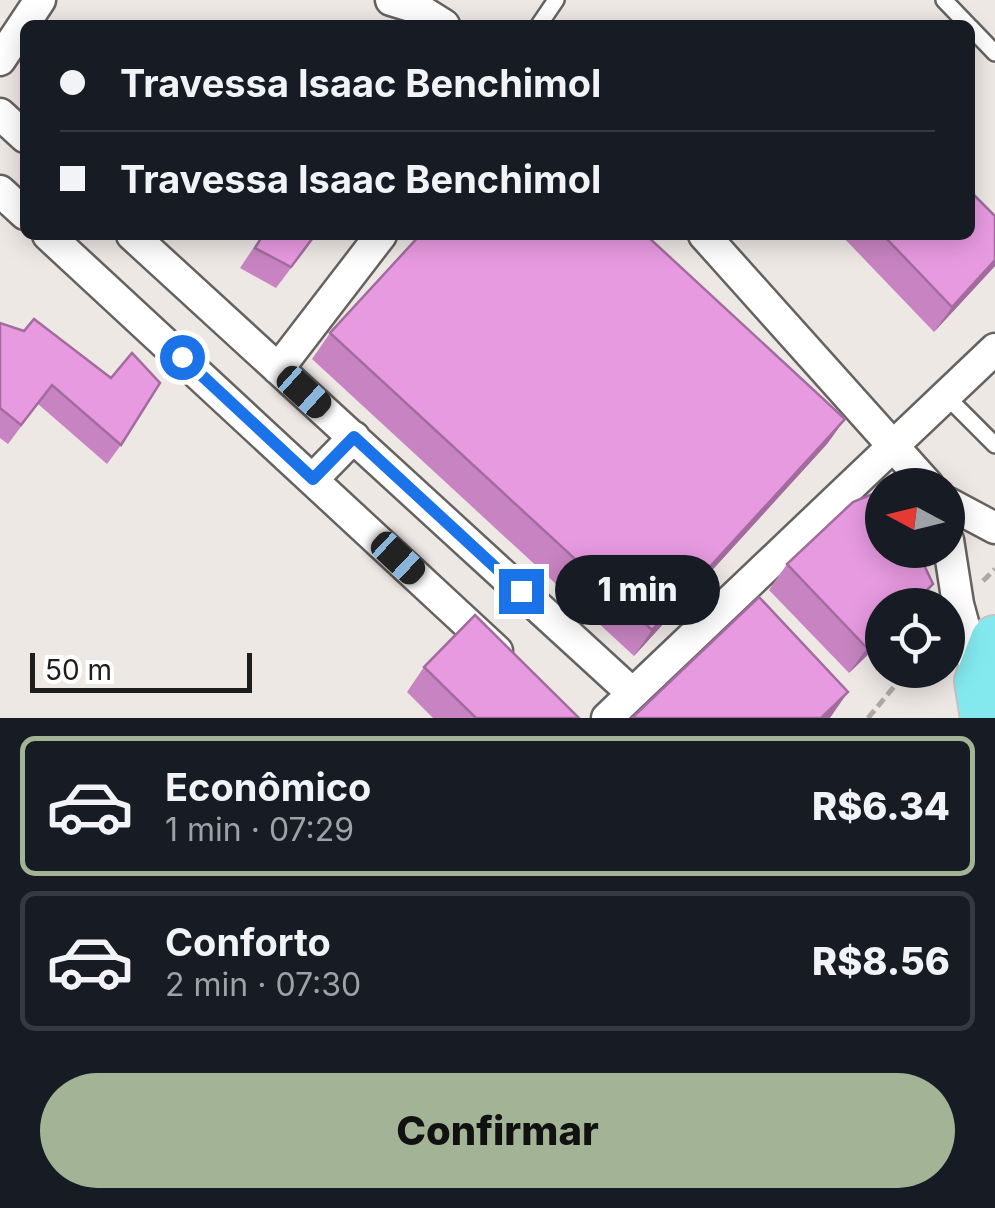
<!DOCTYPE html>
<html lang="pt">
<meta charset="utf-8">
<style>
:root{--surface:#171b24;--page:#242831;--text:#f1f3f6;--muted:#9ea1a6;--line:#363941;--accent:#a2b495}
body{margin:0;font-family:Inter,sans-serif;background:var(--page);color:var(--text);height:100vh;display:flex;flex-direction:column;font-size:38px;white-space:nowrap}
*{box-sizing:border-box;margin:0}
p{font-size:32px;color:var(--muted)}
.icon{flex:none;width:55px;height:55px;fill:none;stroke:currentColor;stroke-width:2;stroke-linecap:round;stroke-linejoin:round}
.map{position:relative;height:718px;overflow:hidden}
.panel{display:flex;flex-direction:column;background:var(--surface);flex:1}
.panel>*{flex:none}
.guide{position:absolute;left:20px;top:20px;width:955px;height:220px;border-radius:15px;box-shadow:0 5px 25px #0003;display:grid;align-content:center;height:220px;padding:0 40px;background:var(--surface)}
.needle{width:65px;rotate:277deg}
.buttons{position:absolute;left:865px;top:468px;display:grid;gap:20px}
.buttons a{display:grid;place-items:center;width:100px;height:100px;border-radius:50%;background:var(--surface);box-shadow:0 5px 25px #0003;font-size:50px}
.scale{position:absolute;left:30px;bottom:25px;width:222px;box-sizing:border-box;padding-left:10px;border:5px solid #1f1d1b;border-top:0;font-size:28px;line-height:35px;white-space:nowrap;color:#1f1d1b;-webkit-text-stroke:8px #fff;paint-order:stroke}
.end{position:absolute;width:45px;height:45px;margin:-22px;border:12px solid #1a73e8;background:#fff;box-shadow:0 0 0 5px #fff}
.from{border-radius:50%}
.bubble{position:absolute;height:70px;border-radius:35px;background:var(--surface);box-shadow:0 5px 25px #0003;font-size:32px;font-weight:800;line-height:70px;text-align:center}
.car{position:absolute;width:30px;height:60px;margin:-30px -15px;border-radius:12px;box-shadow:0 0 8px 2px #0007;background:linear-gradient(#222 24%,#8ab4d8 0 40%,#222 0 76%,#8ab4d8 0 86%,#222 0)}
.guide b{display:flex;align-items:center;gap:35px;height:95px;font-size:38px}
.guide b+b{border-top:2px solid var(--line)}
.guide i{width:25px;height:25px;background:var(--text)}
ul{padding:18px 0 0;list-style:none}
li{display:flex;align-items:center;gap:30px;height:140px;margin:0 20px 15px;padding:0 20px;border:5px solid var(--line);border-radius:15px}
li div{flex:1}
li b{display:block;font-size:38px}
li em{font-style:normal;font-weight:800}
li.current{border-color:var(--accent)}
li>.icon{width:90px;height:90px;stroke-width:1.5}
.cta{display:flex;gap:20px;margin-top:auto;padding:20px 40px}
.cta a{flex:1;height:115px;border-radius:60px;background:var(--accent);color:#111;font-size:40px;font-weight:800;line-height:115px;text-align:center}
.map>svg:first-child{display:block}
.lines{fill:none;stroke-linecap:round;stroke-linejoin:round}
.service-casing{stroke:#66625f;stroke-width:20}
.minor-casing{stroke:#66625f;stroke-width:35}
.primary-casing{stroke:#c5c4c4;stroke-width:52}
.path{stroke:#ada9a6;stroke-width:5;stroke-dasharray:10 5;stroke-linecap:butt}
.service{stroke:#fff;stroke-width:15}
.minor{stroke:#fff;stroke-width:30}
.primary{stroke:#84e9ef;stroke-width:48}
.wall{fill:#c884c2}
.shaded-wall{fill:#a26c9e}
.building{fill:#e89ae1;stroke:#a26c9e;stroke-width:2.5}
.route{stroke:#1a73e8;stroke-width:12}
</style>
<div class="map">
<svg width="995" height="718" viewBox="0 0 995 718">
<rect width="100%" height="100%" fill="#eee8e5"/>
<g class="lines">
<!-- service casing -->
<g class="service-casing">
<path id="service" d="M944,0L968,25
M539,25L556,0
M970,27L995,53
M945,395L995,445"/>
</g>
<!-- minor casing -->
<g class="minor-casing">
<path id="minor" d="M391,0L417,8L444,25
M0,60L40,0
M0,114L25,137
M0,191L25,214
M48,235L497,651
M132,235L632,693
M704,235L928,485
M278,369L381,235
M313,479L354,437
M948,503L995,528
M948,540L958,604L979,681
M607,718L995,349"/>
</g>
<!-- primary casing -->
<g class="primary-casing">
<path id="primary" d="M985,718L979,681L995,640"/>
</g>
<!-- path -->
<path class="path" d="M983,581L995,569
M868,718L908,670"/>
<!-- service -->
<use href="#service" class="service"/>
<!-- minor -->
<use href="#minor" class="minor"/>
<!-- primary -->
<use href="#primary" class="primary"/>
</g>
<!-- wall -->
<path class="wall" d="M995,216V266L934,332L841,235H970Z
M262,235H316L276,288L240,268Z
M0,323L121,445L107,464L38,404L8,444L0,438Z
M330,333L845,419L827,444L634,656L312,359Z
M787,564L933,584L919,605H882V641L849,673L769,590Z
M424,667L579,718H433L407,692Z"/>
<!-- shaded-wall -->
<path class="shaded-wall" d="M995,260V266L934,332L952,307Z
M845,419L827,444L634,656L652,630Z
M933,584L919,605H912Z
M882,633V641L849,673L867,648Z
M848,692L830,718H821Z"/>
<!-- building -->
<path class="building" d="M970,191L995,216V260L952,307L883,235H970Z
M263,235H315L291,267L255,248Z
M420,235H646L845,419L652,630L330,333Z
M34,319L111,378L132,353L160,383L121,445L52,385L21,425L0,408V323L24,331Z
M882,490V550H917L933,584L912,605H882V633L867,648L787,564L853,502Z
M759,597L848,692L821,718H632Z
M475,615L579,718H476L424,667Z"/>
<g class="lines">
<!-- route -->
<path class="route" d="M182,357L313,479L354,437L521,591"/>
</g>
</svg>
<div class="buttons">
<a><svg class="needle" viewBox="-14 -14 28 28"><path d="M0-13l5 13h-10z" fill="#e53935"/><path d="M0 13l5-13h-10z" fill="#9ea1a6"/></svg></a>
<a><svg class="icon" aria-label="locate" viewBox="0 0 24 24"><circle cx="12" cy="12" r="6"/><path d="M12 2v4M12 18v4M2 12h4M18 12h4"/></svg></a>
</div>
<div class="scale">50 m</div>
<i class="end from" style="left:182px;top:357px"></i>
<i class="end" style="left:521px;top:591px"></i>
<div class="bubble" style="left:555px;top:555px;width:165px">1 min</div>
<i class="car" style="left:304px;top:392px;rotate:132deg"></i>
<i class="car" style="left:398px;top:558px;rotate:133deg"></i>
<div class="guide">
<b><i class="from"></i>Travessa Isaac Benchimol</b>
<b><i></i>Travessa Isaac Benchimol</b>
</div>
</div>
<section class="panel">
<ul>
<li class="current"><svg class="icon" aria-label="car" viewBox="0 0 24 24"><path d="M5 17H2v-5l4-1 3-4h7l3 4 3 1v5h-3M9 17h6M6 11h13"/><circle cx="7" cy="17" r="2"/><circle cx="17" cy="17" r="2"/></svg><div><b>Econômico</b><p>1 min · 07:29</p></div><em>R$6.34</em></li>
<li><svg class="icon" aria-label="car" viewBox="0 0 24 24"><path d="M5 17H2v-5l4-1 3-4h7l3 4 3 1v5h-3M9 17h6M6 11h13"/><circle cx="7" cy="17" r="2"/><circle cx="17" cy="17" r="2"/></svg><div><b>Conforto</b><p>2 min · 07:30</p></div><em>R$8.56</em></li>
</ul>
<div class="cta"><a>Confirmar</a></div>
</section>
